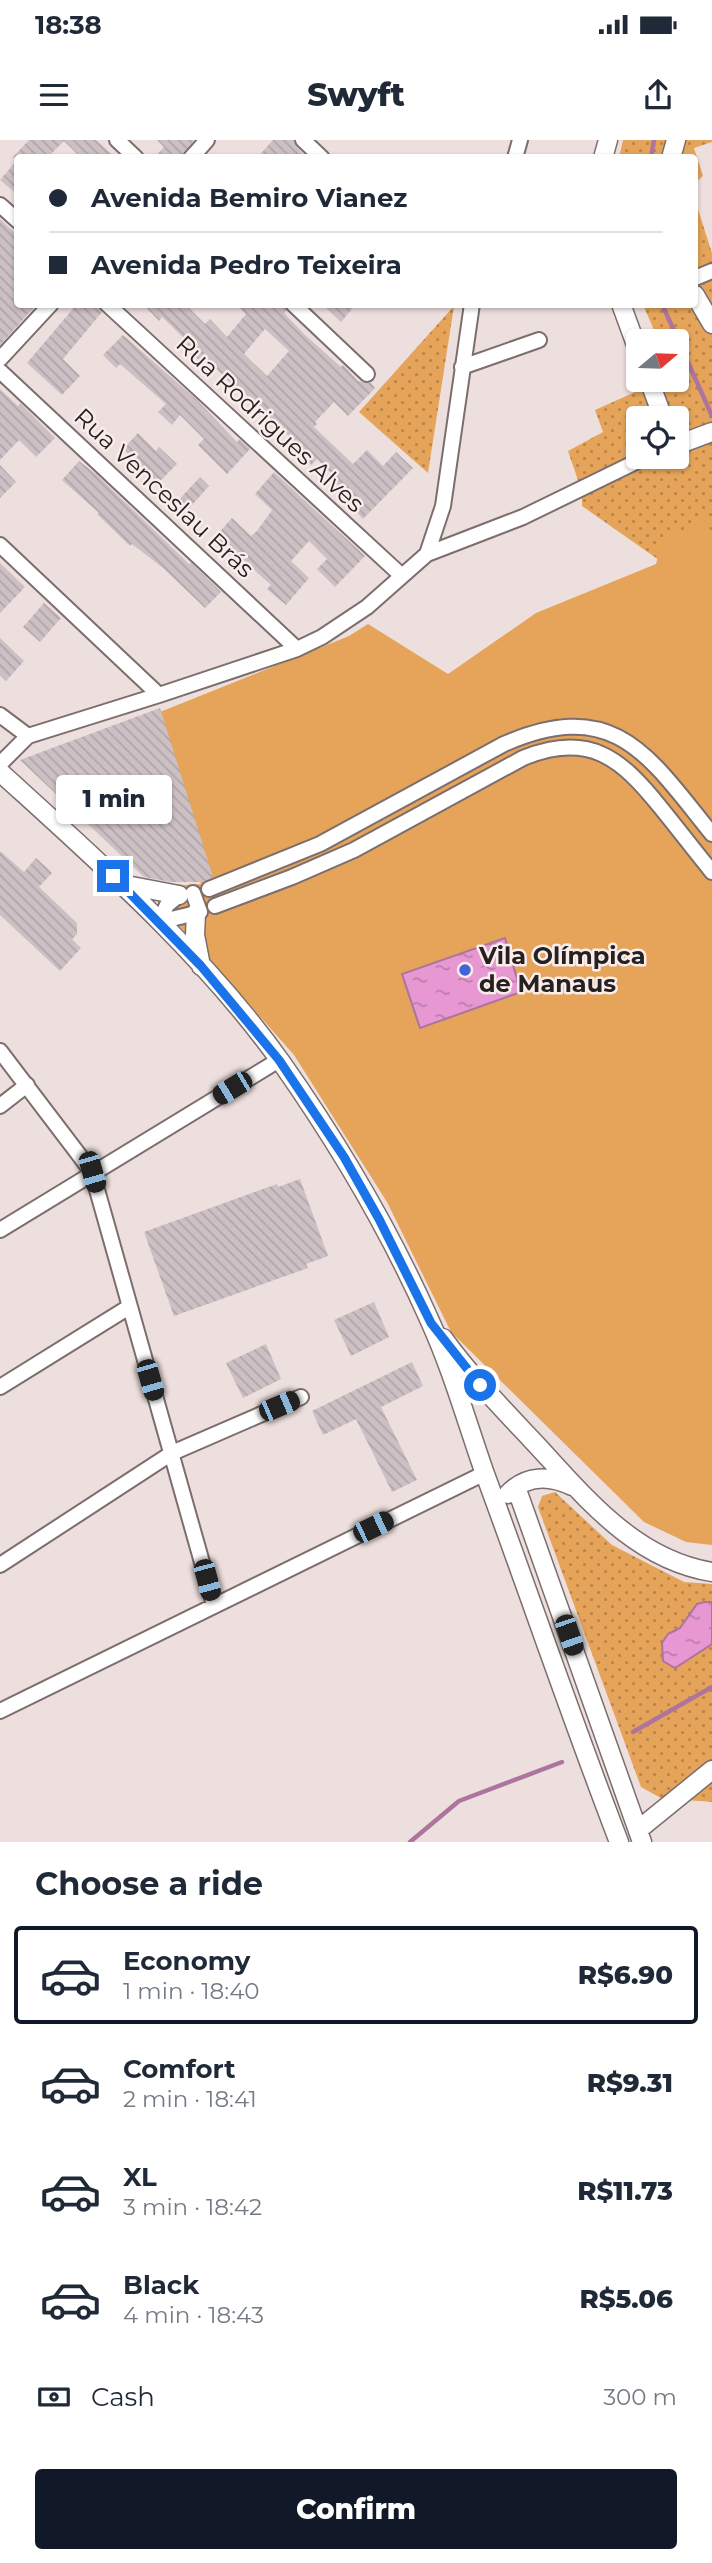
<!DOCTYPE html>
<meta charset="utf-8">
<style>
:root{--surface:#fff;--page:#f2f2f3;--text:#1f2937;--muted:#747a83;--line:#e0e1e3;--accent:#111827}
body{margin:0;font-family:Montserrat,sans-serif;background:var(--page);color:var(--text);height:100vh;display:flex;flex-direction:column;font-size:26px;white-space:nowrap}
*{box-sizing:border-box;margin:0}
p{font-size:23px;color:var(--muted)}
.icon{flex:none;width:38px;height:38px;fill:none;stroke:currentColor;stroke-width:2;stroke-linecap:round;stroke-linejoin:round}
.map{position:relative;height:1702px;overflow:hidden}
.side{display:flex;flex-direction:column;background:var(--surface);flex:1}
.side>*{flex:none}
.top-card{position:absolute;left:14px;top:14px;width:684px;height:154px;border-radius:7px;box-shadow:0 2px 5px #0004;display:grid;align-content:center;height:154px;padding:0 35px;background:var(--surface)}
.needle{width:46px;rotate:71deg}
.controls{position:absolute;left:626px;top:189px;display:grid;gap:14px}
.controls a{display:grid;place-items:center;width:63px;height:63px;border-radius:7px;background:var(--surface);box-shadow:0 2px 5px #0004;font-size:35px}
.end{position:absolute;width:32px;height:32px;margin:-16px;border:9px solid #1a73e8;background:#fff;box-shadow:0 0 0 4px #fff}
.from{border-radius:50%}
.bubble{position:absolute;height:49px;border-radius:7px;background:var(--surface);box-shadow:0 2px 5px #0004;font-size:23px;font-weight:800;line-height:49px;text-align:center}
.car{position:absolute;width:21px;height:42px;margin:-21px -10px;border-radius:9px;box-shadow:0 0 5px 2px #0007;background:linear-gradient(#222 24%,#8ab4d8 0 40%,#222 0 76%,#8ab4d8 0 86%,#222 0)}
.top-card b{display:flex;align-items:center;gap:24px;height:66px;font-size:26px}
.top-card b+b{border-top:2px solid var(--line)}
.top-card i{width:18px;height:18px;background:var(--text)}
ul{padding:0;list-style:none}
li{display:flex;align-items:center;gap:21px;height:98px;margin:0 14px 10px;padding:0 21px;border:4px solid transparent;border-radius:7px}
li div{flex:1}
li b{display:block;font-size:26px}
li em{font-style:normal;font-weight:800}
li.current{border-color:var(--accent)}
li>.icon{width:63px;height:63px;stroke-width:1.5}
h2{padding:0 35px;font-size:32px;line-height:84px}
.pay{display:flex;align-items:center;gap:18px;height:77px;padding:0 35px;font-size:26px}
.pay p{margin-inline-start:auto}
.cta{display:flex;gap:14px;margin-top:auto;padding:14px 35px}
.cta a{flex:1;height:80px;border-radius:7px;background:var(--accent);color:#fff;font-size:28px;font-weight:800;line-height:80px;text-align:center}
.status{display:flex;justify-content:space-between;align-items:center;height:49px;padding:0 35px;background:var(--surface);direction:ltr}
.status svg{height:19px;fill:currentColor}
header{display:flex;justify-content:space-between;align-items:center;height:91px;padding:0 35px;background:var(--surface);font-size:32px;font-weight:800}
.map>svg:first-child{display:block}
.grass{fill:url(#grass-dots);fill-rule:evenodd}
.pitch{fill:#e5a459}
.water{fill:url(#water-ripples);stroke:#ad749e;stroke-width:2}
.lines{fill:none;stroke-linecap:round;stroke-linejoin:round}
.stream{stroke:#ad749e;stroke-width:4.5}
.building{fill:url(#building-back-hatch);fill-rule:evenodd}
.minor-casing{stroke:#7b6e6d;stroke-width:18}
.tertiary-casing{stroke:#7b6e6d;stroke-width:21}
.minor{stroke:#fff;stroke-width:14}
.tertiary{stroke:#fff;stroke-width:18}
.route{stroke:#1a73e8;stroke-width:9}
.poi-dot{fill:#4264d6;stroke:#faeceb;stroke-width:2.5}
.labels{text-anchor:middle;stroke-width:5;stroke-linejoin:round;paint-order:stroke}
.street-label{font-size:24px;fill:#262121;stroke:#faeceb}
.poi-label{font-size:24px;font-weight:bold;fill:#262121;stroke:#faeceb;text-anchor:start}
</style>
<div class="status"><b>18:38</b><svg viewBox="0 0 49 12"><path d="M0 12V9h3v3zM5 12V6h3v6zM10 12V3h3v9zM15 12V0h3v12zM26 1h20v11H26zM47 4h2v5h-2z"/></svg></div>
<header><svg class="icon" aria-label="menu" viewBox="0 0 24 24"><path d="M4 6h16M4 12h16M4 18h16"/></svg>Swyft<svg class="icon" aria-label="share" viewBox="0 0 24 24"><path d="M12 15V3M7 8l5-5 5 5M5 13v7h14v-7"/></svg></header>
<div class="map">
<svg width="712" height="1702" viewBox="0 0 712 1702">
<defs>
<pattern id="grass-dots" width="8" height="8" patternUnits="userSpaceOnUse" patternTransform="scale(1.75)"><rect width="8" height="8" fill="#e5a459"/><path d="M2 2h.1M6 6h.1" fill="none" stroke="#b98549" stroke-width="1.8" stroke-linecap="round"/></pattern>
<pattern id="water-ripples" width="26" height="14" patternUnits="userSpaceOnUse" patternTransform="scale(1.75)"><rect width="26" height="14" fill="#e798d3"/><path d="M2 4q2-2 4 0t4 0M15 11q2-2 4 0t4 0" fill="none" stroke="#bb7cab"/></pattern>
<pattern id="building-back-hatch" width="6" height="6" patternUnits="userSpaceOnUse" patternTransform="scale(1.75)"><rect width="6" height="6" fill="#cdc0c4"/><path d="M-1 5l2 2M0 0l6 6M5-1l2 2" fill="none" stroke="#b0a5a8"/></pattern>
</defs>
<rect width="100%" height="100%" fill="#eddfde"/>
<!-- grass -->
<path class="grass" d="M623,0H712V2L694,8L703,36L695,43V18H619Z
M695,60L712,113V424L679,434L582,366V352L568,311L603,292L595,270L662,240H677V201H659L643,165L695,164ZM639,278H677V317H639Z
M454,166L428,333L359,272Z
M555,1352L612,1405L684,1442L712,1444V1662L661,1658L641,1647L538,1367L542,1356Z"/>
<!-- pitch -->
<path class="pitch" d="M704,379L712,393V1405L686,1402L644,1382L451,1192L387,1062L294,915L140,741L184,745L201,744L150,576L349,496L368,484L448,534L536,473L656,424L662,401Z"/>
<!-- water -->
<path class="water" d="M505,798L521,852L420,888L402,834Z
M705,1462H712V1504L675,1528L663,1521L662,1503L668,1494L680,1488L697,1464Z"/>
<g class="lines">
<!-- stream -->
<path class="stream" d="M651,18L654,0
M662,164L712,276
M633,1592L712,1547
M410,1702L459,1661L562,1622"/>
</g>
<!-- building -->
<path class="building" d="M29,0H96L116,18H81L64,1L47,18H12Z
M157,0H194L182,18H154L164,7Z
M273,0H294L296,6L307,18H257Z
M18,19V55L0,40Z
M0,79L18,96V164H37L0,205Z
M77,164H98L102,172L63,219L80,236L62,255L27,223Z
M143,164H185L205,184L210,179L227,197L246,174L236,164H284L286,171L284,173L304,194L341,227L343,225L358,241L371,243L375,248L348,276L334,262L315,282L317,284L314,287L353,324L367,310L383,326L396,312L413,328L363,379L332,346L338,340L317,319L311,325L297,312L301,308L237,246L235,247L204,217L200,221L185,206L188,202L162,177L159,181ZM265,189L289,211L267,236L244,214Z
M322,164H356L341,182Z
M123,195L196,259L237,302L240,299L250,309L227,334L198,305L204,299L180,275L172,285L158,272L166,264L120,224L116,228L103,215Z
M0,249L18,266L20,263L55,298L36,317L19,300L0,320Z
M138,293L156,311L159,307L177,324L158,343L123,309Z
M79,321L97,335L189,424L191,423L221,452L205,468L163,428L132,404L130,406L97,374L99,373L62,340Z
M0,325L16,342L0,358Z
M274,332L365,416L335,447L317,429L327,419L309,401L291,421L309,438L286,465L267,449L271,445L224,403L222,405L214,398L232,378L251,396L257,391L272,370L255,354Z
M200,337L209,346L184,374L174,365Z
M0,423L25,447L0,473Z
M44,463L61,478L40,502L23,487Z
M0,498L24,521L6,541L0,535Z
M160,568L213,737L203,742H171L144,737L20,620Z
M0,711L24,732L36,718L46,727L52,733L39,747L77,783V794L72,799L81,808L60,831L0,775Z
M300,1039L328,1116L306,1124L308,1128L174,1176L144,1092L277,1044L278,1047Z
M374,1162L389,1197L351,1216L334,1180Z
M266,1204L281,1239L243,1258L226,1223Z
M412,1222L423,1246L381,1267L417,1340L392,1352L356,1279L323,1295L312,1271Z"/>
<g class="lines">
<!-- minor casing -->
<g class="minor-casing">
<path id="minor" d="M117,0L136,18
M303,0L322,18
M191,18L207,0
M515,18L520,0
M0,65L18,81
M695,138L712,131
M107,164L402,436
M293,164L367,234
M0,219L51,164
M462,227L539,200
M0,231L297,509
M0,405L159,555
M427,414L523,377L646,317
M0,575L28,596
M0,624L28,596L159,555L297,509L322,497L367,467L427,414L443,366L472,164
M209,749L320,704L504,604C615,556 648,615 712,694
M193,753L200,772
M215,766L292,737L354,710L523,618C589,591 621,618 661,668C678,689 695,711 712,732
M159,782L196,773
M159,782L167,765L179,755
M0,911L92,1032L214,1465
M0,966L27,945
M0,1090L279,920
M0,1247L129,1167
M0,1425L172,1313L301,1257
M0,1571L485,1333"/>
</g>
<!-- tertiary casing -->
<g class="tertiary-casing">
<path id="tertiary" d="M603,18L608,0
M671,18L676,0
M695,155L712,184
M621,164L639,213
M649,240L663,278
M677,305L712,292
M0,632C99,722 203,813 281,922C338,1003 389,1089 429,1179C452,1229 467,1283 485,1334C530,1456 572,1580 619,1702
M121,744L179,755
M196,773L195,795L201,826
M443,1198C469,1234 500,1266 531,1299C583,1354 632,1419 712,1432
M516,1347L642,1702
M508,1354C526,1335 549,1335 572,1346
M638,1690L712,1630"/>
</g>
<!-- minor -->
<use href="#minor" class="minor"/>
<!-- tertiary -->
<use href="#tertiary" class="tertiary"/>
</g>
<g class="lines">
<!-- route -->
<path class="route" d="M113,736L201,826L279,920L344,1017L379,1079L431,1183L480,1245"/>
</g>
<!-- markers -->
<circle class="poi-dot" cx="465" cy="830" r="7"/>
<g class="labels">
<!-- street labels -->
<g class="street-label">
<text transform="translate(270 284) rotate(43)" y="8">Rua Rodrigues Alves</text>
<text transform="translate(164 353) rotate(43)" y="8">Rua Venceslau Brás</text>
</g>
<!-- poi labels -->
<g class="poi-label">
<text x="479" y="824">Vila Olímpica<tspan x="479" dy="28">de Manaus</tspan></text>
</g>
</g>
</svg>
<div class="controls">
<a><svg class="needle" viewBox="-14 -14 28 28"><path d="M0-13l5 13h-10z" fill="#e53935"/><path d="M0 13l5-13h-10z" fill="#747a83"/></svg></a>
<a><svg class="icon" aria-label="locate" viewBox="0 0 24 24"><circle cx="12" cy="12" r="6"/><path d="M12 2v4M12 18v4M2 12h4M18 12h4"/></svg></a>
</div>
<i class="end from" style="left:480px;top:1245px"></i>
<i class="end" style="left:113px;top:736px"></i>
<div class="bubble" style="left:56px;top:635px;width:116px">1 min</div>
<i class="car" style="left:232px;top:948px;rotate:239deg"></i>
<i class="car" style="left:92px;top:1032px;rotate:164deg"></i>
<i class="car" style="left:150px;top:1240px;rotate:164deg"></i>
<i class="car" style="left:279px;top:1266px;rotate:67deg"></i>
<i class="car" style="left:373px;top:1387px;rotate:64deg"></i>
<i class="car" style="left:207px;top:1440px;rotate:165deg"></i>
<i class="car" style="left:569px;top:1495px;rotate:161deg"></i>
<div class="top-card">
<b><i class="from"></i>Avenida Bemiro Vianez</b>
<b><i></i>Avenida Pedro Teixeira</b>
</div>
</div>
<section class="side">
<h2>Choose a ride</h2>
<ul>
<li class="current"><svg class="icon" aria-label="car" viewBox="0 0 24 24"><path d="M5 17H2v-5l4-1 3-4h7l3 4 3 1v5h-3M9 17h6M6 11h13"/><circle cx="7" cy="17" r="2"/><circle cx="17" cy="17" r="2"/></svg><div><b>Economy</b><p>1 min · 18:40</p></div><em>R$6.90</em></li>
<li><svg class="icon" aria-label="car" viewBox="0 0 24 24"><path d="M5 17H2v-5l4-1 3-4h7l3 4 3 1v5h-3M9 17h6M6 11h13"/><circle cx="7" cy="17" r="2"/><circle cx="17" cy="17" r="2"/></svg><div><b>Comfort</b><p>2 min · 18:41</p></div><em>R$9.31</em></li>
<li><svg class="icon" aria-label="car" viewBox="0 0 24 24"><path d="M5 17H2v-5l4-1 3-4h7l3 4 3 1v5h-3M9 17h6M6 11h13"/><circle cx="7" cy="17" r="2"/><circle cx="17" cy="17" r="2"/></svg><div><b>XL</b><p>3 min · 18:42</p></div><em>R$11.73</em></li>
<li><svg class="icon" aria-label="car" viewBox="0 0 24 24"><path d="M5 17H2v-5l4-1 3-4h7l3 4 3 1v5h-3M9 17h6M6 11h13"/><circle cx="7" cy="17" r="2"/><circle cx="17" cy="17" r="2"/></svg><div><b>Black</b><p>4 min · 18:43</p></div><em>R$5.06</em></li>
</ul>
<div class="pay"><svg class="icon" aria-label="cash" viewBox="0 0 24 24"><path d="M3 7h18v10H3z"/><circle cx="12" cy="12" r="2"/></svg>Cash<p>300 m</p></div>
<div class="cta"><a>Confirm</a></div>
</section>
